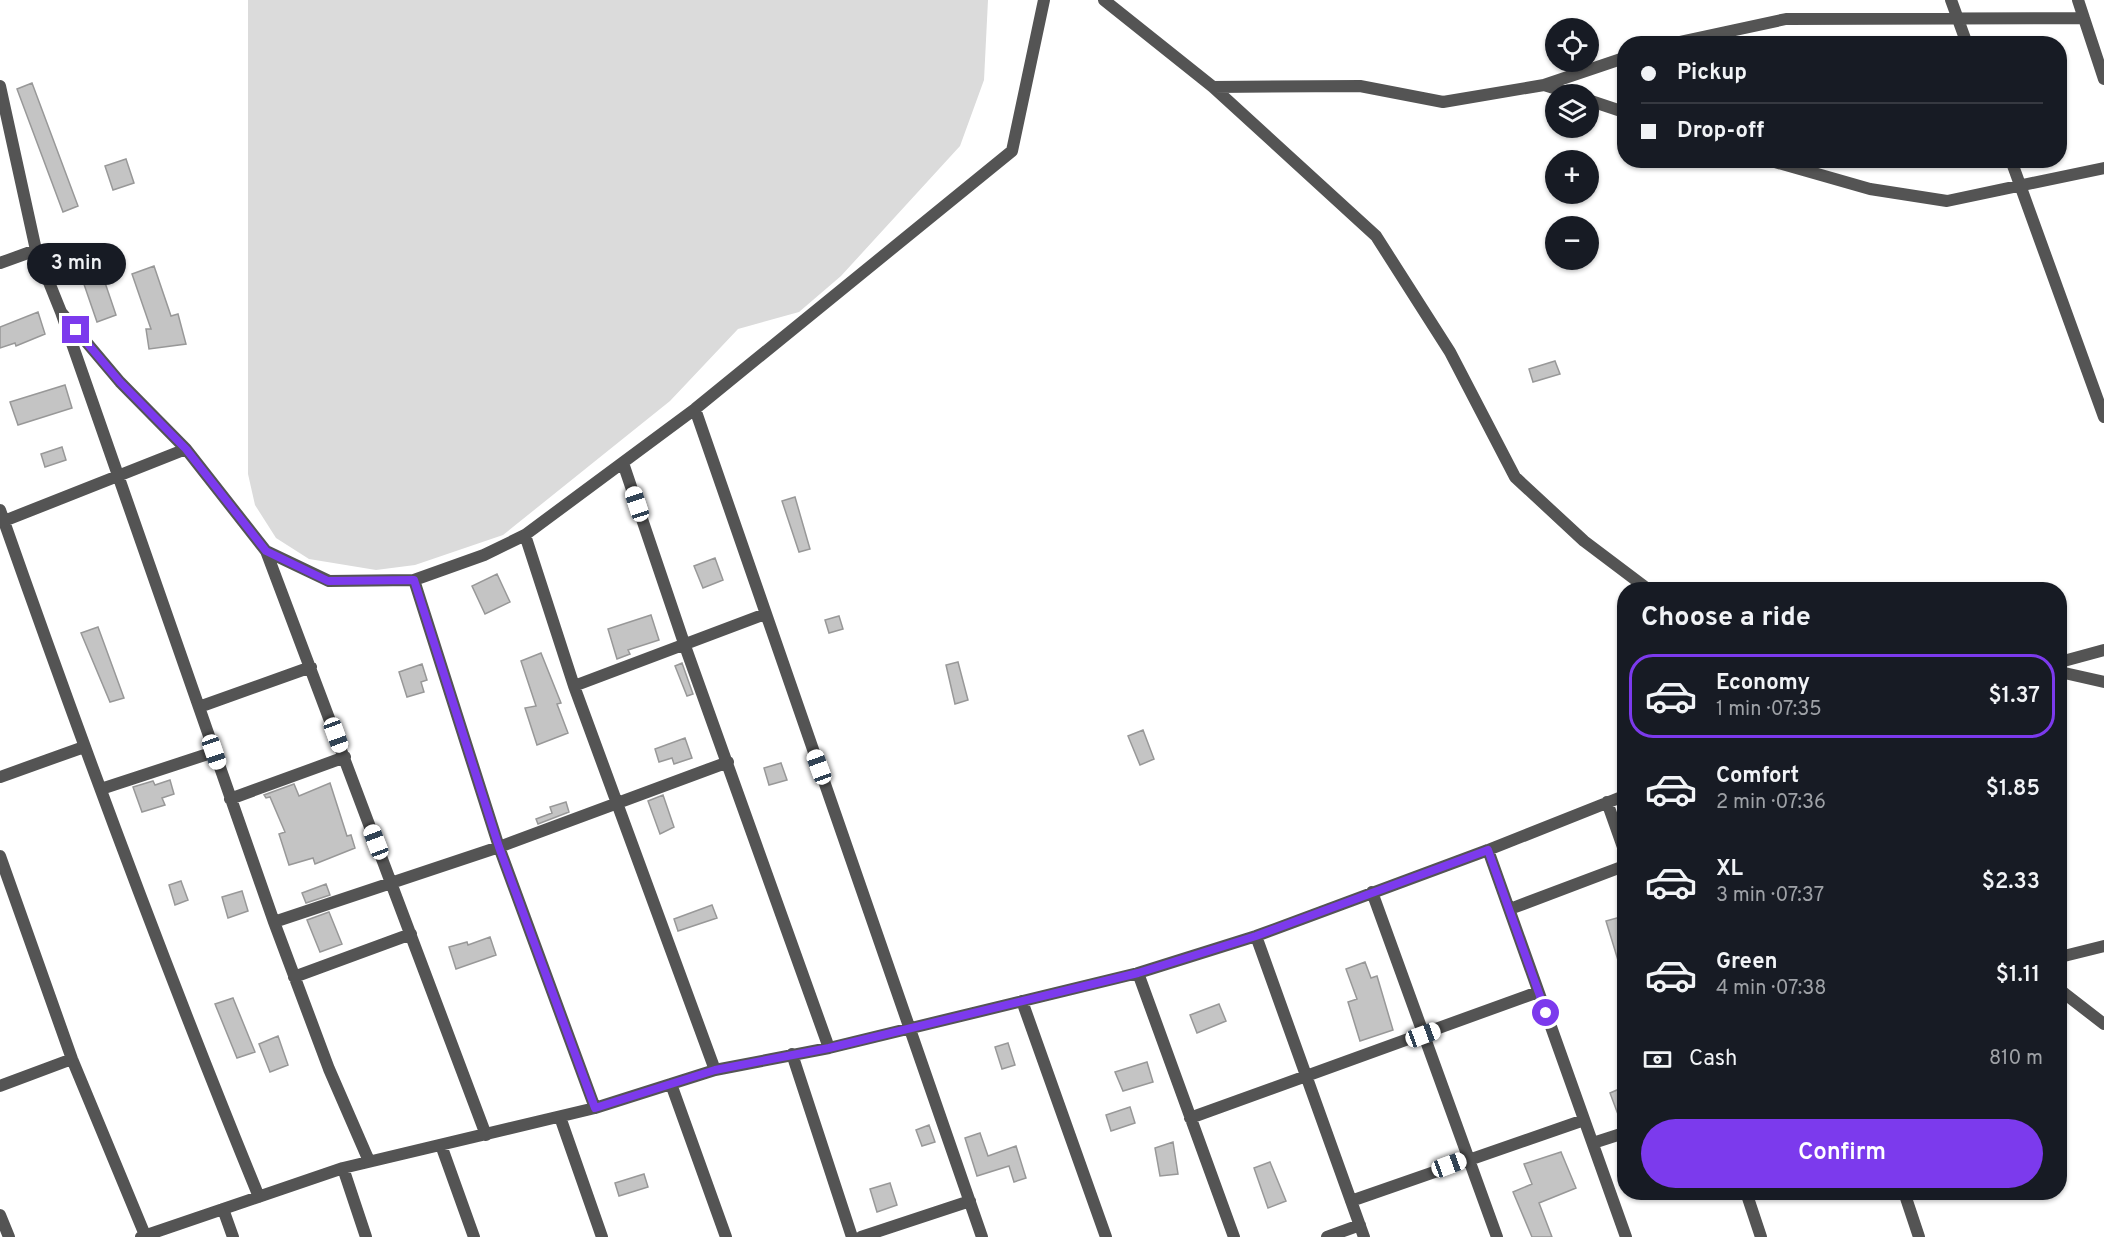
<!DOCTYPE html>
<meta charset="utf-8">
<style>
:root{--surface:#171b24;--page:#242831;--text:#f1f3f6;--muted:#9ea1a6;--line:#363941;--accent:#7c3aed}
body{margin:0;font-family:Overpass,sans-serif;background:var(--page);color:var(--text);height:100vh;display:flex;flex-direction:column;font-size:22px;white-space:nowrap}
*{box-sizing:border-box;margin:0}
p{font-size:20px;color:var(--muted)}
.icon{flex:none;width:33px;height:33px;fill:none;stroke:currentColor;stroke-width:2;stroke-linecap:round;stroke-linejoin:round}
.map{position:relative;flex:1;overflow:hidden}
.sheet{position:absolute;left:1617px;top:582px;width:450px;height:618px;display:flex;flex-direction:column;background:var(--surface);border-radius:24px;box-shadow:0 2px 4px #0004}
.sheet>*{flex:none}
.hud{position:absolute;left:1617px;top:36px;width:450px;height:132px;border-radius:24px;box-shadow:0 2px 4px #0004;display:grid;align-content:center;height:132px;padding:0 24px;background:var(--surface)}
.controls{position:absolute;left:1545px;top:18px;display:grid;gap:12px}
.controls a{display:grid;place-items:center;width:54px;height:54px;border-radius:50%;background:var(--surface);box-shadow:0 2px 4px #0004;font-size:30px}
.end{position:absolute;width:27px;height:27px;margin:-14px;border:8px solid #7c3aed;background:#fff;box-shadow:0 0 0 3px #fff}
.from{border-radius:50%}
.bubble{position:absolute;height:42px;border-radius:21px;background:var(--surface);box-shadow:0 2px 4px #0004;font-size:20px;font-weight:600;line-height:42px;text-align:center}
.car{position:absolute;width:18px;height:36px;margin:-18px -9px;border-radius:8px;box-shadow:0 0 4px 2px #0007;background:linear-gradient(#fff 24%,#345 0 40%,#fff 0 76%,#345 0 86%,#fff 0)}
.hud b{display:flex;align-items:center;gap:21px;height:57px;font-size:22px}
.hud b+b{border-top:2px solid var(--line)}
.hud i{width:15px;height:15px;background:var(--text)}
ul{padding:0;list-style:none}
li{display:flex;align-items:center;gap:18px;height:84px;margin:0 12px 9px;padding:0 12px;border:3px solid transparent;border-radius:24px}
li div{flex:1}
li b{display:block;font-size:22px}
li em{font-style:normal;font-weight:600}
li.selected{border-color:var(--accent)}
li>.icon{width:54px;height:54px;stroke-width:1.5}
h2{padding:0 24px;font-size:27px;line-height:72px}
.pay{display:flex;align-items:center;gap:15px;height:66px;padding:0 24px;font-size:22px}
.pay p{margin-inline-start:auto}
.action{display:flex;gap:12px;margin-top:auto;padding:12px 24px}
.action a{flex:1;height:69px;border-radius:36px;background:var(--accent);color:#fff;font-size:24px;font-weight:600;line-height:69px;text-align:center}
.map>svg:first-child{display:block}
.green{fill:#dbdbdb}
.building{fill:#c4c4c4;stroke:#989898;stroke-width:1.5}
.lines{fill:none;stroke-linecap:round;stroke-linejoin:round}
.street{stroke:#545454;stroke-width:12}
.route{stroke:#7c3aed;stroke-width:8}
</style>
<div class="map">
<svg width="2104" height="1237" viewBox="0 0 2104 1237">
<rect width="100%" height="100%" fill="#fff"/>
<!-- green -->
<path class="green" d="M248,0H988L984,80L960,146L841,276L799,312L738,329L670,401L503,535L415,565L376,570L309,559L276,538L255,505L248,474Z"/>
<!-- building -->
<path class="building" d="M32,83L78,206L63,212L17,89Z
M126,159L134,183L113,190L105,166Z
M96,256L116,315L97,322L77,264Z
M154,266L171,316L178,314L186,344L149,349L146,329H151L132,274Z
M38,312L45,334L16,346L15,343L0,348V327Z
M1555,361L1560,374L1533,382L1529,369Z
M65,385L72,408L18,425L10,402Z
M62,447L66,460L45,467L41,454Z
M795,497L810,549L799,552L782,501Z
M715,558L723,580L703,588L694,566Z
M497,574L510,602L485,614L472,586Z
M651,615L659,640L628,650L630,654L617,659L608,629Z
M839,616L843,629L829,633L825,620Z
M98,627L124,698L110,702L81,633Z
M541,653L561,703L557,704L568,733L537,745L525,708L536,706L521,661Z
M958,662L968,700L955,704L946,665Z
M682,663L693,694L687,696L675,666Z
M422,664L427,680L421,682L424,692L407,697L399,672Z
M1143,730L1154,759L1140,765L1128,736Z
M685,738L692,758L674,764L672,758L659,762L655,749Z
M781,763L787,780L769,785L764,768Z
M170,780L174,794L162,798L165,805L142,812L133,787L153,781L155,785Z
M330,783L347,836L351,835L355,848L315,864L313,858L289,865L279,834L285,832L270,797L266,798L264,795L294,784L299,796Z
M663,795L674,827L660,834L648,801Z
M566,802L569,812L538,824L536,819L552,813L550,807Z
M181,881L188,900L175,905L169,885Z
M326,884L330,895L306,903L302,893Z
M242,891L248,911L228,918L222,897Z
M712,905L717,918L678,931L674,919Z
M329,912L342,944L320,952L307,920Z
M1624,916V970H1621L1606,921Z
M490,937L496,955L456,969L449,947L467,942L468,945Z
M1365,962L1371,978L1377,976L1393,1030L1360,1041L1348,1002L1357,999L1346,969Z
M233,998L255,1052L237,1058L215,1004Z
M1219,1004L1226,1021L1197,1033L1190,1015Z
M278,1036L288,1065L270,1072L259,1044Z
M1008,1043L1015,1065L1002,1069L995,1047Z
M1147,1062L1153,1082L1123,1091L1115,1072Z
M1624,1087V1125H1622L1610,1093Z
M1130,1107L1135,1123L1111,1131L1106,1115Z
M929,1125L935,1142L922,1146L916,1130Z
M980,1133L988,1156L1016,1146L1026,1178L1014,1182L1009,1166L977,1176L965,1138Z
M1173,1142L1178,1174L1160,1176L1155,1148Z
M1561,1152L1576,1188L1539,1203L1552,1237H1532L1513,1192L1532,1184L1524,1164Z
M1270,1162L1286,1201L1268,1208L1254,1168Z
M644,1174L648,1187L619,1196L615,1183Z
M890,1183L897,1205L877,1212L870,1189Z"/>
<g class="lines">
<!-- street -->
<path class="street" d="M1104,0L1213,87L1376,236L1450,352L1515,477L1584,541L1649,590
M1951,0L1967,44
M2078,0L2104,79
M1670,44L1786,19L2084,18
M1544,85L1573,94
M0,86L36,250L61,312L274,922L329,1069L369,1161
M1213,87L1360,86L1443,102L1544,85L1624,58
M1588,100L1624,112
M1768,160L1870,189L1947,201L2104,168
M2011,160L2104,417
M0,263L36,250
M61,312L120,382L186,449L266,551L329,581L414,580L484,555L525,535L695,409L1012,151L1044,0
M695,409L982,1237
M623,463L685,646L829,1048
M0,510C81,741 166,970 259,1197
M4,521L186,449
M525,535L574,686L715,1070
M266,551L486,1135
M414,580L499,847L595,1108
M2060,662L2104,650
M2060,672L2104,682
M574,686L765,614
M199,707L311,667
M0,777L84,747
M101,789L214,752
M230,799L345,757
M1607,802L1624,850
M1488,850L1626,1237
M0,856L72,1059L145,1235
M1372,892L1497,1237
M1510,909L1624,866
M274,922L499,847L728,762
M1256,936L1364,1237
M2060,957L2104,946
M1138,973L1234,1237
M294,977L411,934
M2060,990L2104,1024
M1022,1001L1106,1237
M792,1054L852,1237
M671,1084L726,1237
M0,1086L72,1059
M560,1117L602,1237
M1190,1118L1538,992
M1593,1143L1624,1133
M441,1145L474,1237
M343,1168L366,1237
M1746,1192L1761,1237
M1904,1192L1919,1237
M1351,1201L1584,1120
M223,1209L233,1237
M0,1215L9,1237
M141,1237L343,1168L595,1108L715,1070L829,1048L1138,973L1256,936L1488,850L1624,796
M861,1237L970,1201
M1327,1237L1360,1225"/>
</g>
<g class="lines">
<!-- route -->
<path class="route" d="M76,330L120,382L186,449L266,551L328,581L414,580L499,847L595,1108L715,1070L829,1048L1138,973L1256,936L1488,850L1546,1013"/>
</g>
</svg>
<div class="controls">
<a><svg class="icon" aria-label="locate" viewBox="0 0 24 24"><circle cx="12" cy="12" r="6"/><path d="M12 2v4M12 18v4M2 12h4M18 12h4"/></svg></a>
<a><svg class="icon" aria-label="layers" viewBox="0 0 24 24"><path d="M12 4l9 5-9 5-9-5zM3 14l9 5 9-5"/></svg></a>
<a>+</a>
<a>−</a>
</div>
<i class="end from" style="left:1546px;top:1013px"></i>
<i class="end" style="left:76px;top:330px"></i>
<div class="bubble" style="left:27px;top:243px;width:99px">3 min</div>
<i class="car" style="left:637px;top:504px;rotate:342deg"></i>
<i class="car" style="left:336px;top:735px;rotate:160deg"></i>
<i class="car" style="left:214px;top:752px;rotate:161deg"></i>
<i class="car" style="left:819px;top:767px;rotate:340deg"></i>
<i class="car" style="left:376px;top:842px;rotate:339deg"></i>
<i class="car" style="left:1423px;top:1035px;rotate:70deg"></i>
<i class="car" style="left:1449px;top:1165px;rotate:70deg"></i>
<div class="hud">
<b><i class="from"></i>Pickup</b>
<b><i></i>Drop-off</b>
</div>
<section class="sheet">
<h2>Choose a ride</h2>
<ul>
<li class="selected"><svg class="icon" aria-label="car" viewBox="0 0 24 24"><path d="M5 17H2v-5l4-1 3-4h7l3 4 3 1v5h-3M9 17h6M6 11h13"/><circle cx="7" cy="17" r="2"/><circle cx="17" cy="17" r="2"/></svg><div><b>Economy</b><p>1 min · 07:35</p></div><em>$1.37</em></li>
<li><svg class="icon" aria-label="car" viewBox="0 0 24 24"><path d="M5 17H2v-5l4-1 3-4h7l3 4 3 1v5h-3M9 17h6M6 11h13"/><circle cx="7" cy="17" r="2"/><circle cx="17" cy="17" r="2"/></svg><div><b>Comfort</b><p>2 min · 07:36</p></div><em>$1.85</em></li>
<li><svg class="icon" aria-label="car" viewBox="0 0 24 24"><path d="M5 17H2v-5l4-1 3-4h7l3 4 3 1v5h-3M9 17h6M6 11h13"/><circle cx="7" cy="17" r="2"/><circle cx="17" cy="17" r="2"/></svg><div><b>XL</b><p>3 min · 07:37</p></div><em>$2.33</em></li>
<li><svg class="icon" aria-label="car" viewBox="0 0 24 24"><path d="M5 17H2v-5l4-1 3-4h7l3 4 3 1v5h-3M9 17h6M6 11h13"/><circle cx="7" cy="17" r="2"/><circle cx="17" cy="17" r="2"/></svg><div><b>Green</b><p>4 min · 07:38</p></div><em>$1.11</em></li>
</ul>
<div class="pay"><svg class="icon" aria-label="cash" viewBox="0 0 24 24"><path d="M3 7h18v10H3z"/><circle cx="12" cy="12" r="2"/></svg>Cash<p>810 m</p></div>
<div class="action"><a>Confirm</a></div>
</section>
</div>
